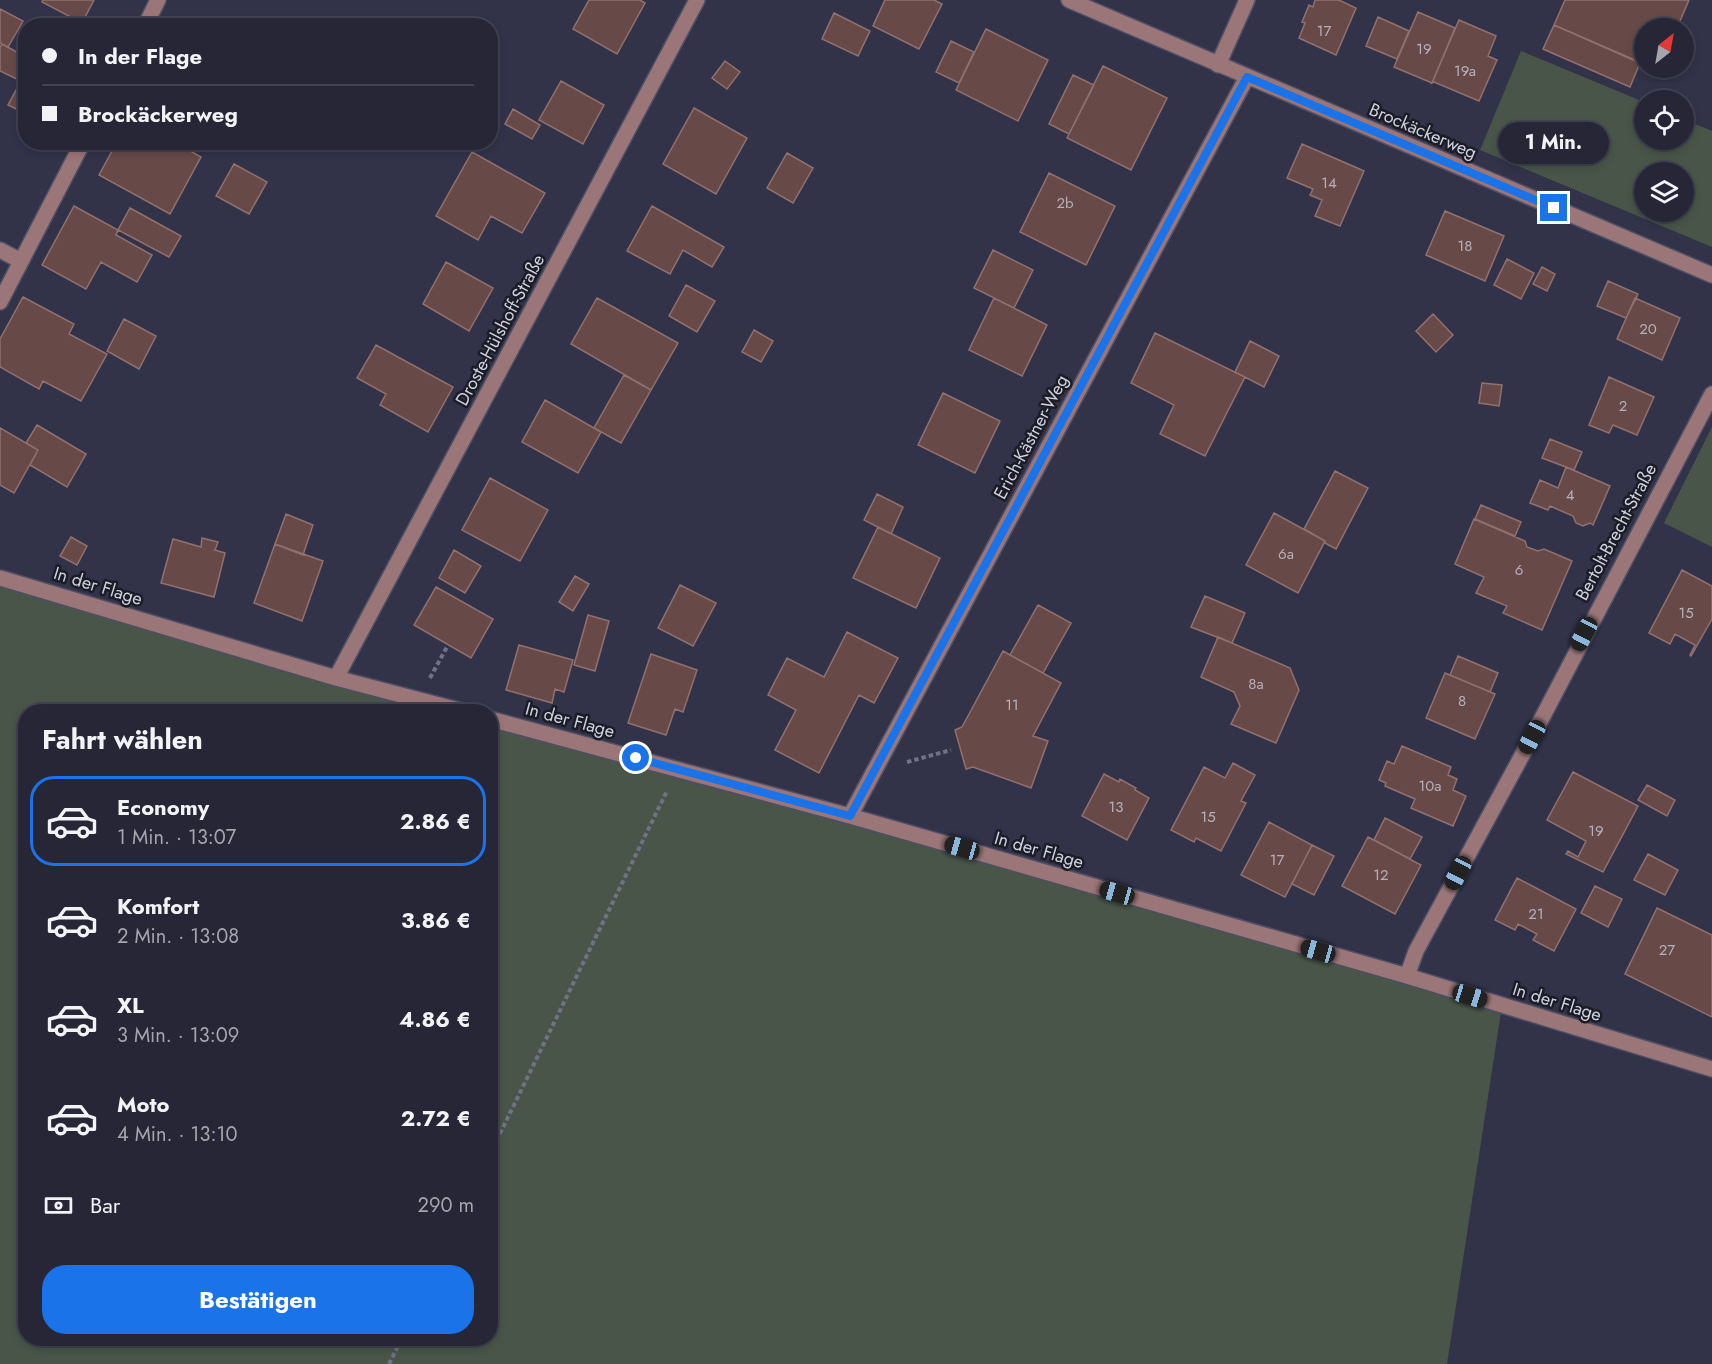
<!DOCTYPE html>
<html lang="de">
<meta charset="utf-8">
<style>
:root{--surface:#262637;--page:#2e2e3f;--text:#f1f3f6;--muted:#a4a5ad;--line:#424352;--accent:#1a73e8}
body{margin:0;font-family:Jost,sans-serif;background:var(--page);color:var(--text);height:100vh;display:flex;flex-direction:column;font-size:22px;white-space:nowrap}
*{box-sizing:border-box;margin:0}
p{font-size:20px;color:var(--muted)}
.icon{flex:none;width:33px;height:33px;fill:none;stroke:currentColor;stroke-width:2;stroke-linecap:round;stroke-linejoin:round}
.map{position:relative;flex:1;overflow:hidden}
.side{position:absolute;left:18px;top:704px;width:480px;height:642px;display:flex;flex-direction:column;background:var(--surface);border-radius:24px;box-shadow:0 3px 9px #0003,0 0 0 2px var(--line)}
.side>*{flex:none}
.hud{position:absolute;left:18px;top:18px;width:480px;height:132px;border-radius:24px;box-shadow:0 3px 9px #0003,0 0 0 2px var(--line);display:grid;align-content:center;height:132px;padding:0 24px;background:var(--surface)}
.needle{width:39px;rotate:31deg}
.fabs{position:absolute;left:1634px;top:18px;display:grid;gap:12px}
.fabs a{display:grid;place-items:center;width:60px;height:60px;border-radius:50%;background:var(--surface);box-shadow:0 3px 9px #0003,0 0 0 2px var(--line);font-size:30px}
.end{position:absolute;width:27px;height:27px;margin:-14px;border:8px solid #1a73e8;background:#fff;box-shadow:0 0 0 3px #fff}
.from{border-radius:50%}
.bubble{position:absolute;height:42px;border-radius:21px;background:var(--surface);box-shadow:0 3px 9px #0003,0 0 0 2px var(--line);font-size:20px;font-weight:700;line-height:42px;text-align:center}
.car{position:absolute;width:18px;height:36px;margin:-18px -9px;border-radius:8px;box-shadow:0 0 4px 2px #0007;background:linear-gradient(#222 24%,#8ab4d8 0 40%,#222 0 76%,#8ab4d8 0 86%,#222 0)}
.hud b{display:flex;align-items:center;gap:21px;height:57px;font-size:22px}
.hud b+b{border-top:2px solid var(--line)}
.hud i{width:15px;height:15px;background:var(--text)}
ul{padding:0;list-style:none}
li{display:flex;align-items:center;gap:18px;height:90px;margin:0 12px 9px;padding:0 12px;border:3px solid transparent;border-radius:24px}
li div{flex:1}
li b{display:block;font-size:22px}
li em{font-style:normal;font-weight:700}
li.current{border-color:var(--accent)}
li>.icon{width:54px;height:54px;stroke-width:1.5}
h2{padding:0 24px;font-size:27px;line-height:72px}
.pay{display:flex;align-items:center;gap:15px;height:66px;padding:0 24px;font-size:22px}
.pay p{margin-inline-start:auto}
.primary-button{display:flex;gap:12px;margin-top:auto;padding:12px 24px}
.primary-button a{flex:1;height:69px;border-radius:24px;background:var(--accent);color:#fff;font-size:24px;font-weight:700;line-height:69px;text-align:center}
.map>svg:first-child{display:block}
.green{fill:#485548;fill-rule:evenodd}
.building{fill:#674a48;stroke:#91716f;stroke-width:1.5}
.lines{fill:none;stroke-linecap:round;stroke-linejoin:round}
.minor-casing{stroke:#4e4f64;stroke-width:18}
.path{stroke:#717285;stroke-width:4;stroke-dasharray:4.5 3;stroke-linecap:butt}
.minor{stroke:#9b7678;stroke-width:15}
.route{stroke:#1a73e8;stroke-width:8}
.labels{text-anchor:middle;stroke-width:5;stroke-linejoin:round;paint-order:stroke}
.number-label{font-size:15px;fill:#b6afba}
.street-label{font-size:18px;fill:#d0d1e0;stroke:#1b1c26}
</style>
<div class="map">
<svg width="1712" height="1364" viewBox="0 0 1712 1364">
<rect width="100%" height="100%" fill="#323349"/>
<!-- green -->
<path class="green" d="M1521,51L1644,102V140H1683V119L1712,131V247L1480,150ZM1683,172V212H1644V172Z
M1712,427V547L1664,523Z
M0,583L439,711H26V1338H490L491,725L1029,875L1501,1012L1447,1364H0Z"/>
<!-- building -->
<path class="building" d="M43,0H94L82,23L42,2Z
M589,0H640L645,3L617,54L573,29Z
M885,0H934L942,4L919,49L873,26Z
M1315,0H1339L1356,8L1336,55L1299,38L1305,23L1302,22L1309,5L1313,7Z
M1565,0H1689L1677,28H1644V64L1554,25Z
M0,9L23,21L8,47L0,43Z
M1418,12L1455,28L1432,83L1394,67Z
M834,13L870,31L858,56L822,39Z
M1378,17L1409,31L1397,59L1366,46Z
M1459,20L1496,36L1488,56L1497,60L1479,101L1434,82L1432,83Z
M1554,25L1640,63L1630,87L1543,49Z
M986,29L1048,60L1018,121L956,90Z
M951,41L974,52L959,83L936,72Z
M2,44L26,57V114L8,105L21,81L0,71V47Z
M725,61L740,72L727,89L712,78Z
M1103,66L1167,98L1131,170L1067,138Z
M1073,75L1094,85L1069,134L1049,124Z
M561,81L604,105L583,144L539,120Z
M694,108L747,138L716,194L663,164Z
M513,109L540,125L532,139L505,124Z
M117,142H175L201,157L170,214L99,175Z
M1302,144L1364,171L1340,226L1315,216L1322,200L1310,195L1313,189L1287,178Z
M472,152L545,193L522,233L491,216L478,240L436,216Z
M787,153L813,168L793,203L767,188Z
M234,164L267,182L249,214L216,196Z
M1049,173L1115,206L1086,265L1020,232Z
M74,206L118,230L116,235L152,255L137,282L101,262L86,289L42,265Z
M652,206L724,247L712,267L683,250L670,274L627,251Z
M130,208L181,236L169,257L118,230Z
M1445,211L1504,236L1485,281L1426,255Z
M993,250L1033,270L1014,308L974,288Z
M1507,259L1534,273L1521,299L1494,285Z
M446,262L493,288L469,331L423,304Z
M1542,267L1555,274L1547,291L1533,284Z
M1608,281L1638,294L1626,318L1597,306Z
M686,285L715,301L697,332L669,316Z
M23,297L74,324L69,334L107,354L81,401L43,381L39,389L0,367V339Z
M597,298L678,343L651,390L571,344Z
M994,298L1047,325L1022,376L969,350Z
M1635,298L1680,318L1662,360L1617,339Z
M1433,314L1453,335L1436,352L1416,331Z
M124,319L156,336L139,369L107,351Z
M754,330L773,341L761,362L742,352Z
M1155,333L1245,377L1205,456L1160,434L1174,405L1131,383Z
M1250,341L1279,356L1264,387L1235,372Z
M376,345L453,387L428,432L380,405L386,394L357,378Z
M624,375L651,390L621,443L594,428Z
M1609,377L1654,397L1637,435L1613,425L1609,433L1589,425Z
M1482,383L1502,385L1499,406L1479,403Z
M943,393L1000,421L975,473L918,445Z
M545,400L601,432L578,473L522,442Z
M37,425L86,454L67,487L30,465L38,450L26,443Z
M0,428L38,450L14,493L0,485Z
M1550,439L1582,452L1574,470L1542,458Z
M1566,467L1610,486L1593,525L1590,523L1583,526L1576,523L1573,516L1550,506L1548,510L1530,503L1540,480L1558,488Z
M1335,471L1368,488L1336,549L1325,543V541L1304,529Z
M490,478L548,510L520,561L462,530Z
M877,494L903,507L891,534L864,520Z
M1481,505L1521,522L1515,536L1475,519Z
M1274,513L1325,541L1298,593L1246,565Z
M286,514L313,525L303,555L275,544Z
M1474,519L1525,541L1527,547L1538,551L1544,549L1572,561L1542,630L1503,613L1507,606L1476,593L1484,577L1455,564Z
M878,527L940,558L916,608L853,578Z
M71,537L87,546L77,565L60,556Z
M202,538L218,542L215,550L225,553L214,597L161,583L173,539L201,547Z
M275,544L323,561L302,621L254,603Z
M454,550L481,566L465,593L439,578Z
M1682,570L1712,586V619L1691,656L1690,655L1695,645L1675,634L1670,644L1649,633Z
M575,576L589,584L573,611L559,602Z
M680,585L716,603L693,646L658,628Z
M436,587L493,619L471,658L414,625Z
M1205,596L1245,613L1232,643L1191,627Z
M1038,605L1071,623L1043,673L1010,655Z
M588,615L609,621L595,671L574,665Z
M847,632L898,658L874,703L859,695L819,773L775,750L796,710L768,695L787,658L824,677Z
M1218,637L1290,668L1299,690L1276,743L1231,724L1240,706L1234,692L1201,677Z
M519,645L573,660L564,692L555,689L552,703L506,690Z
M1003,651L1061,683L1033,736L1048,741L1031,788L973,767L966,769L955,730L962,727Z
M651,654L697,670L683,712L675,709L666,735L628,723Z
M1458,656L1498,673L1490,692L1450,675Z
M1445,673L1495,694L1475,739L1426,718Z
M1402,746L1451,767L1448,775L1457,779L1453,790L1466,796L1453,826L1411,808L1415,799L1385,786L1386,783L1379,780L1387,761L1394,764Z
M1233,763L1255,775L1241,801L1246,803L1221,851L1196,838L1194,842L1171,830L1204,767L1225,778Z
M1573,772L1638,806L1603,872L1566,854L1568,851L1578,857L1586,841L1547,820Z
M1104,774L1119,782L1120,779L1136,788L1135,790L1149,798L1127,840L1082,816Z
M1647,785L1675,800L1667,816L1638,800Z
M1385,818L1422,837L1410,859L1374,840Z
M1269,822L1312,845L1285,897L1241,875Z
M1368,837L1421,865L1395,914L1342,886Z
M1312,845L1334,856L1314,895L1292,884Z
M1648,854L1678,870L1665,895L1634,880Z
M1517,878L1576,909L1554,951L1533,940L1537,934L1518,924L1515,930L1495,920Z
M1595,886L1622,899L1608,927L1581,913Z
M1657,908L1712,935V1017L1625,974Z"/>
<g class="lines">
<!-- minor casing -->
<g class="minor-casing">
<path id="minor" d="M1069,0L1712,275
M145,26L158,0
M1218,65L1247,0
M0,250L21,261
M0,302L83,142
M0,578L336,678L462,711
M336,678L697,0
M490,719L850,816L1407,976L1712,1069
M850,816L1247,77
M1407,976L1416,951L1532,737L1712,394"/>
</g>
<!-- path -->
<path class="path" d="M430,678L448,645
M907,762L951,750
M490,1154L667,791
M389,1364L402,1338"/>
<!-- minor -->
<use href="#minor" class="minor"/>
</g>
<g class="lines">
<!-- route -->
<path class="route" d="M636,758L850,816L1247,77L1554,208"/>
</g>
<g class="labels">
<!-- number labels -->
<g class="number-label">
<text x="1324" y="36">17</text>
<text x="1424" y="54">19</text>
<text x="1465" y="76">19a</text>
<text x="1329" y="188">14</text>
<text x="1065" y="208">2b</text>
<text x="1465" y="251">18</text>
<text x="1648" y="334">20</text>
<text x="1623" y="411">2</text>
<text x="1570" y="500">4</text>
<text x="1286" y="559">6a</text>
<text x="1519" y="575">6</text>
<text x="1686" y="618">15</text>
<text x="1256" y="689">8a</text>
<text x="1462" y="706">8</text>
<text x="1012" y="710">11</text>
<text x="1430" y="791">10a</text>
<text x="1116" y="812">13</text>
<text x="1208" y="822">15</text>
<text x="1596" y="836">19</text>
<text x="1277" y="865">17</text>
<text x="1381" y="880">12</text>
<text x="1536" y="919">21</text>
<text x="1667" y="955">27</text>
</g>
<!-- street labels -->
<g class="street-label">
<text transform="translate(1423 131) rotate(23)" y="6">Brockäckerweg</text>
<text transform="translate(500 330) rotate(-62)" y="6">Droste-Hülshoff-Straße</text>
<text transform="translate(1031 437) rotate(-62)" y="6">Erich-Kästner-Weg</text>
<text transform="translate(1616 532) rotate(-62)" y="6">Bertolt-Brecht-Straße</text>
<text transform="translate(98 586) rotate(17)" y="6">In der Flage</text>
<text transform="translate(570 720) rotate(15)" y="6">In der Flage</text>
<text transform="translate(1039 850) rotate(16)" y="6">In der Flage</text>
<text transform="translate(1557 1002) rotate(17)" y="6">In der Flage</text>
</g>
</g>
</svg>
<div class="fabs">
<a><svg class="needle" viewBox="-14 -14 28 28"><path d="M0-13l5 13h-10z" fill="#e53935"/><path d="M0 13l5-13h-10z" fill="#a4a5ad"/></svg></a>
<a><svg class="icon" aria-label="locate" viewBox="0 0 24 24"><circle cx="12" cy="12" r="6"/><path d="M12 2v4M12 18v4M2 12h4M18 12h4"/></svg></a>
<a><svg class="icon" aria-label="layers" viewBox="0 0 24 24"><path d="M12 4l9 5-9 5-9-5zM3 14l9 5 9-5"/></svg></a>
</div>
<i class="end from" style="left:636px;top:758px"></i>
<i class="end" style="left:1554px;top:208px"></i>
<div class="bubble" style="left:1498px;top:122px;width:111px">1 Min.</div>
<i class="car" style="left:1584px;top:634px;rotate:208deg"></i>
<i class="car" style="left:1532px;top:737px;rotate:208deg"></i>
<i class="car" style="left:962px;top:848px;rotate:286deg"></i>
<i class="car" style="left:1458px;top:873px;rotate:208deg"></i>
<i class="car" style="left:1117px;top:893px;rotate:286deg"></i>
<i class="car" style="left:1318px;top:951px;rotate:286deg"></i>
<i class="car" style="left:1470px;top:996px;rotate:107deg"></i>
<div class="hud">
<b><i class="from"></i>In der Flage</b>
<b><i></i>Brockäckerweg</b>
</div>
<section class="side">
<h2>Fahrt wählen</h2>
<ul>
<li class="current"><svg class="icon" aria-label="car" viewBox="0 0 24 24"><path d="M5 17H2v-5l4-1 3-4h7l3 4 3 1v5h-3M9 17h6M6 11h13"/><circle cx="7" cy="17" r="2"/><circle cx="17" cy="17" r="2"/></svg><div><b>Economy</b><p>1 Min. · 13:07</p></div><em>2.86 €</em></li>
<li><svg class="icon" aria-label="car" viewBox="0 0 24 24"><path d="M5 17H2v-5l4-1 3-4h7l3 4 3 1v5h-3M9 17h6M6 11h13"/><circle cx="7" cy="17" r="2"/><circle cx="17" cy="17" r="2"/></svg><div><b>Komfort</b><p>2 Min. · 13:08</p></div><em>3.86 €</em></li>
<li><svg class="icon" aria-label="car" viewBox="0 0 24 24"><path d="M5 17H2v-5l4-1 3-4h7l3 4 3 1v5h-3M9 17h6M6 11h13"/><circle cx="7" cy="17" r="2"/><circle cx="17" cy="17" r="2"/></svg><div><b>XL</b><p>3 Min. · 13:09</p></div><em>4.86 €</em></li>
<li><svg class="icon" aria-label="car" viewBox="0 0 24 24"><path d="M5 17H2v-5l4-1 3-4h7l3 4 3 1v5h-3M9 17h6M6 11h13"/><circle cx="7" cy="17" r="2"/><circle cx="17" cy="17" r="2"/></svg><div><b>Moto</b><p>4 Min. · 13:10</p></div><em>2.72 €</em></li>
</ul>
<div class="pay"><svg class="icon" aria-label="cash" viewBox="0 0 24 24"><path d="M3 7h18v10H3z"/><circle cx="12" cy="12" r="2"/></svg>Bar<p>290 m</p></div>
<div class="primary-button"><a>Bestätigen</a></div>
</section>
</div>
